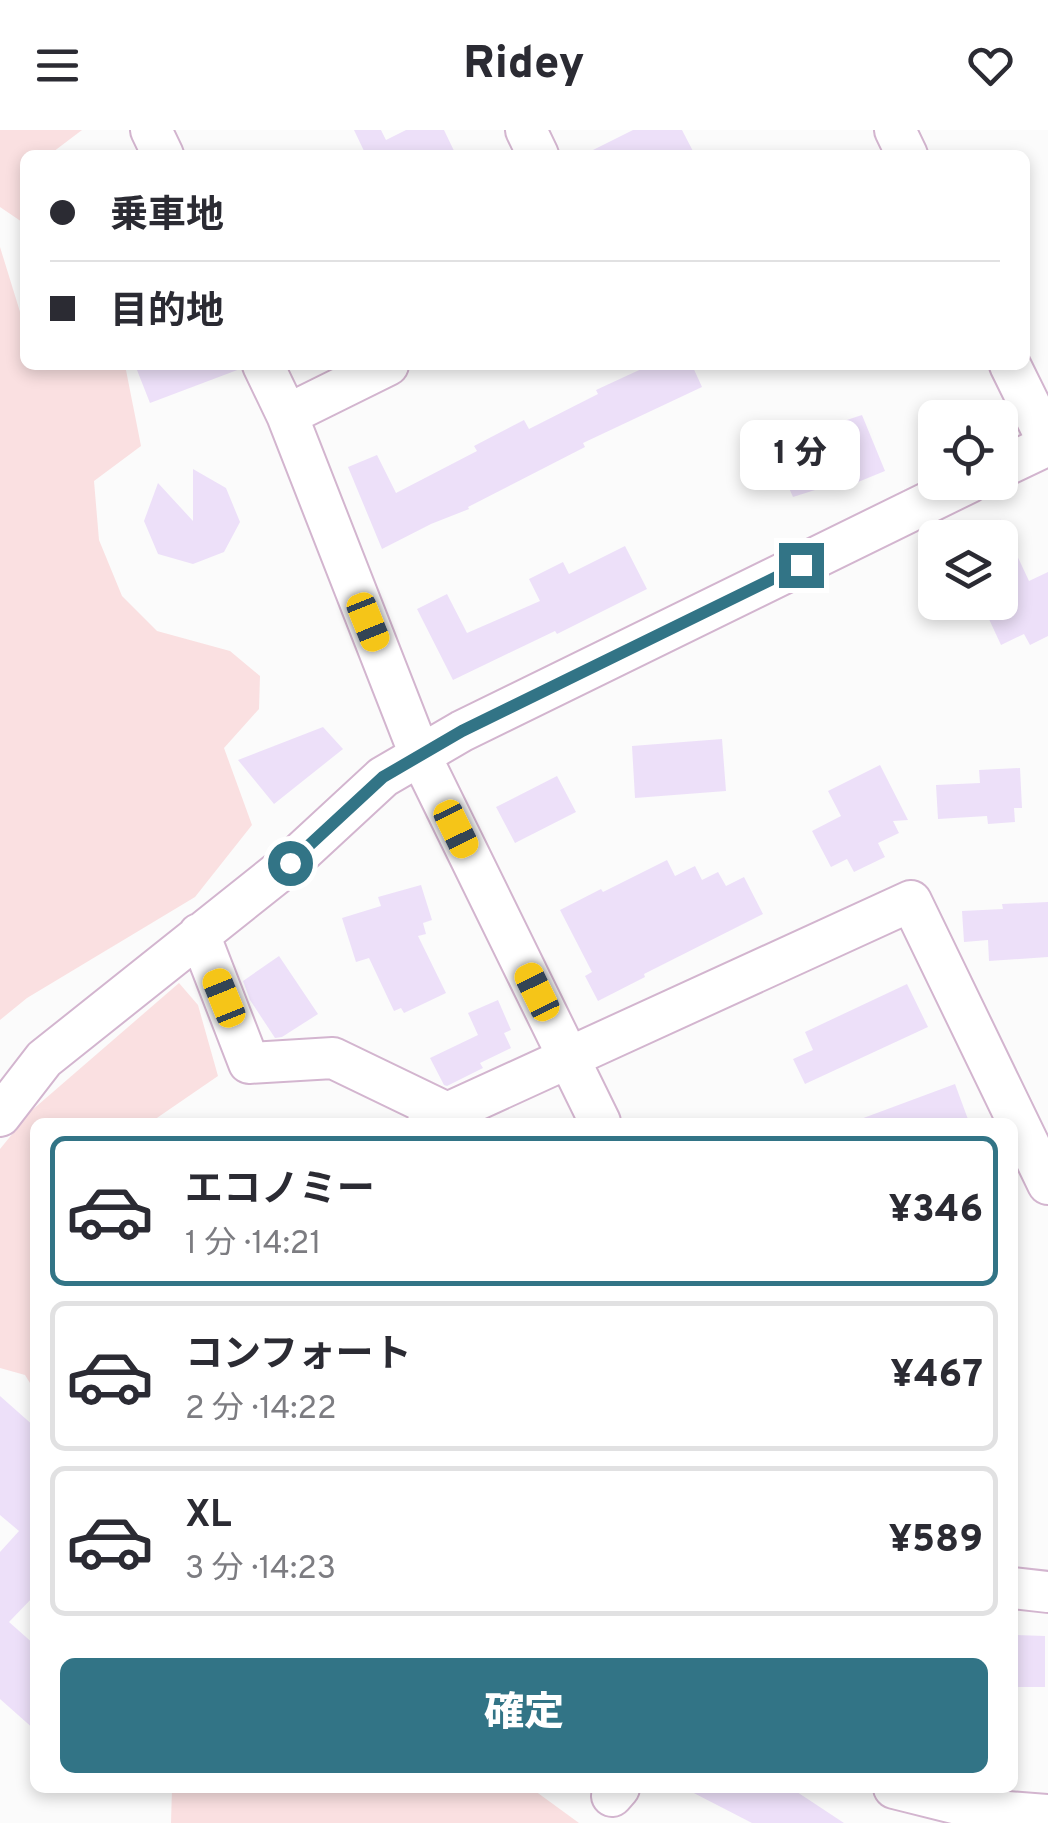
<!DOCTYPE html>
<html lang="ja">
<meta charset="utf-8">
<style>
:root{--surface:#fff;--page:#f2f2f3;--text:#2b2b33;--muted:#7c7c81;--line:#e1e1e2;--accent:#327486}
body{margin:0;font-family:Overpass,"Noto Sans JP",sans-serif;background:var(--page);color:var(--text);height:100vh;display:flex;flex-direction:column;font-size:38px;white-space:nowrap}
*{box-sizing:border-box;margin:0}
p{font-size:32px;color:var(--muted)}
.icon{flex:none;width:55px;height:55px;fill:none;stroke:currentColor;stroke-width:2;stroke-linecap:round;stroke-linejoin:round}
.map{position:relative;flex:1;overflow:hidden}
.panel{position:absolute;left:30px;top:988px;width:988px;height:675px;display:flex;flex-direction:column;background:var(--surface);border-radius:15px;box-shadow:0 5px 15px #0003}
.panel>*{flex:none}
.banner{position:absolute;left:20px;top:20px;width:1010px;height:220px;border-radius:15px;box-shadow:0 5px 15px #0003;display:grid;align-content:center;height:220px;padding:0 30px;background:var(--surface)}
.controls{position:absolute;left:918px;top:270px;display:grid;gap:20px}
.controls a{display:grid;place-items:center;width:100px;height:100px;border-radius:15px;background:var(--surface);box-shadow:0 5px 15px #0003;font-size:50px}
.end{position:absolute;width:45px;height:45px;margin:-22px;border:12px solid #327486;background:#fff;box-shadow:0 0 0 5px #fff}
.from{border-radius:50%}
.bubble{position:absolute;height:70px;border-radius:15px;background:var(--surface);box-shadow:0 5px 15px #0003;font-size:32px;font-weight:800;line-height:70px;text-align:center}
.car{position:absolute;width:30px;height:60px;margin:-30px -15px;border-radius:12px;box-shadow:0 0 8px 2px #0007;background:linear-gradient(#f5c518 24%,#345 0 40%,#f5c518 0 76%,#345 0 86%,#f5c518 0)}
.banner b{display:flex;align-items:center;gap:35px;height:95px;font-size:38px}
.banner b+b{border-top:2px solid var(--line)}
.banner i{width:25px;height:25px;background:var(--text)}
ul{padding:18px 0 0;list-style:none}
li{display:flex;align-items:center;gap:30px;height:150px;margin:0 20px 15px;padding:0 10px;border:5px solid var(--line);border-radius:15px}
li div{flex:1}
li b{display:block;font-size:38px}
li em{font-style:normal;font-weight:800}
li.selected{border-color:var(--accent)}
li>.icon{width:90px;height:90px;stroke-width:1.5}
.action{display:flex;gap:20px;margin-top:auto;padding:20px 30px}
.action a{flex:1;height:115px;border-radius:15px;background:var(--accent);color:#fff;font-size:40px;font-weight:800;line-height:115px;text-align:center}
header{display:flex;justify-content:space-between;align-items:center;height:130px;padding:0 30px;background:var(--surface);font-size:45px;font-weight:800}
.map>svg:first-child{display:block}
.green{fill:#fae0e1}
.building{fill:#ede0f9}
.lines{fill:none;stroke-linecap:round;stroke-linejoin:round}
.minor-casing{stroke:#d3b5cf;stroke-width:44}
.minor{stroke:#fff;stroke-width:40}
.route{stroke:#327486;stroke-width:12}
</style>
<header><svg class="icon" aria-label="menu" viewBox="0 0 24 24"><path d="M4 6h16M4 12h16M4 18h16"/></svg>Ridey<svg class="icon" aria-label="heart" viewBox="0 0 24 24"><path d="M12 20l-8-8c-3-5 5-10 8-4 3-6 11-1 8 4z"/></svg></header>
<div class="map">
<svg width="1048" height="1693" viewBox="0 0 1048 1693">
<rect width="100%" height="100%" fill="#fbfbfb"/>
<!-- green -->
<path class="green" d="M0,0H82L49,25H25V94L0,77Z
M0,117L25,198V235H125L141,316L94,351L99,410L122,466L157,501L230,521L260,546L259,579L224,618L252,695L195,767L27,868L0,890Z
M179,853L198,875L218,946L151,992H35V1261L25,1245L0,1238V1019L31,981Z
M172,1658H531L579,1693H171Z"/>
<!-- building -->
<path class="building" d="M354,0H381L386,10L406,0H444L456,25H355L364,21Z
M633,0H682L695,25H583Z
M135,235H240V239L150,273Z
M650,235H692L702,257L583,313L585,317L468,377L469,379L431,394L382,419L348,337L377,325L396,363L477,321L474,316L524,290L529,299L598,264L596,260Z
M862,285L885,341L858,352L856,347L793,367L771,318L798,306Z
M193,339L226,358L240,392L224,422L193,434L158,424L144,391L158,353L193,391Z
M1000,389L1029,451L1048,442V506L1030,515L1024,504L1001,515L981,472H1000Z
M625,416L647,459L557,504L555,501L453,550L417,479L447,464L467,503L540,471L529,449L563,432L569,444Z
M323,597L343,619L274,674L238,630Z
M722,609L726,661L635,668L632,616Z
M880,635L908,690L893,691L899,703L878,713L885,727L854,742L847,729L831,737L812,701L841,686L828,661Z
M1020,638L1022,678H1014L1015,692L988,694L987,686L938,689L936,655L980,653L979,640Z
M557,646L576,682L515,713L496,677Z
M667,730L675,746L695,736L702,750L718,742L726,756L744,747L763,784L644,844L645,847L598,871L585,846L592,842L560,780L601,759L603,762Z
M421,755L432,790L423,793L426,804L418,806L446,863L404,883L401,878L394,881L369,828L356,832L342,788L381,776L378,767Z
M1048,772V827L989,831L988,810L964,812L962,781L1003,779L1002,774Z
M279,826L318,884L282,907L275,908L250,870L243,851Z
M907,854L928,897L805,954L793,929L813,920L805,902Z
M498,870L511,900L504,903L511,918L480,933L483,938L447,956L444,955L430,928L478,905L468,883Z
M955,954L969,992H858V990Z
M0,1266L35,1297V1465L9,1492L35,1515V1600L0,1569V1422L19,1401L0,1385Z
M1012,1505L1045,1506V1557H1012Z
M684,1658H791L844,1693H752Z"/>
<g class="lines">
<!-- minor casing -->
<g class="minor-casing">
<path id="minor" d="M151,0L163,25
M526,0L538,25
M895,0L907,25
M263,235L287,285L420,625L600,992
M1010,235L1048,312
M287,285L388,235
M1000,338L1048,315
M199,804L249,933L333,928L447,983
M0,986L44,929L290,733L383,647L462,601L970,352
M428,992L911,771L1048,1054
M1012,1458L1048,1462
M894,1658L982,1680L1048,1685
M612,1666L619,1658"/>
</g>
<!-- minor -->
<use href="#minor" class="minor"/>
</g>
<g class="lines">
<!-- route -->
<path class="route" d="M290,733L383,647L462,601L801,435"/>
</g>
</svg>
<div class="controls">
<a><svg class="icon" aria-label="locate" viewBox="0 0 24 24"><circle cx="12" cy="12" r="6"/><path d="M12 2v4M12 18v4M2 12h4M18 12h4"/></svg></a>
<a><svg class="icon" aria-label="layers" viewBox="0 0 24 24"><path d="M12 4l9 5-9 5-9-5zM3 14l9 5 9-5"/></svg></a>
</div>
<i class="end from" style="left:290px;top:733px"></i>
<i class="end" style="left:801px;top:435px"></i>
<div class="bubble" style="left:740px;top:290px;width:120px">1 分</div>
<i class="car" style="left:368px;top:492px;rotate:158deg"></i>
<i class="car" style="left:456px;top:699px;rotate:154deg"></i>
<i class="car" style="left:537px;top:862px;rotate:334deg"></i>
<i class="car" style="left:224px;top:868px;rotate:338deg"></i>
<div class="banner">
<b><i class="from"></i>乗車地</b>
<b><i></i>目的地</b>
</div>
<section class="panel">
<ul>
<li class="selected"><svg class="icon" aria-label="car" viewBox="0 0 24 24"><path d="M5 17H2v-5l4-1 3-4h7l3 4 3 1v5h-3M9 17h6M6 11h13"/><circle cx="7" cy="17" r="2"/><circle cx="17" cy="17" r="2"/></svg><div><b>エコノミー</b><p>1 分 · 14:21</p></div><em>¥346</em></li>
<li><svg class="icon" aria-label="car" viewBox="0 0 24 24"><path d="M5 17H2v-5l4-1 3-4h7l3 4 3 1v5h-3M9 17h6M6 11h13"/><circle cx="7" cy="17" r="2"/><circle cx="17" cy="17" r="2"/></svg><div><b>コンフォート</b><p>2 分 · 14:22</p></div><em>¥467</em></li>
<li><svg class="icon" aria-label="car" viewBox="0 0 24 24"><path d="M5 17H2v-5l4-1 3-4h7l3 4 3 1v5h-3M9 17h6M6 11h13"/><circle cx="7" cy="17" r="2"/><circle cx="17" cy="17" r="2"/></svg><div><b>XL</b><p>3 分 · 14:23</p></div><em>¥589</em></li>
</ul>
<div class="action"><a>確定</a></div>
</section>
</div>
